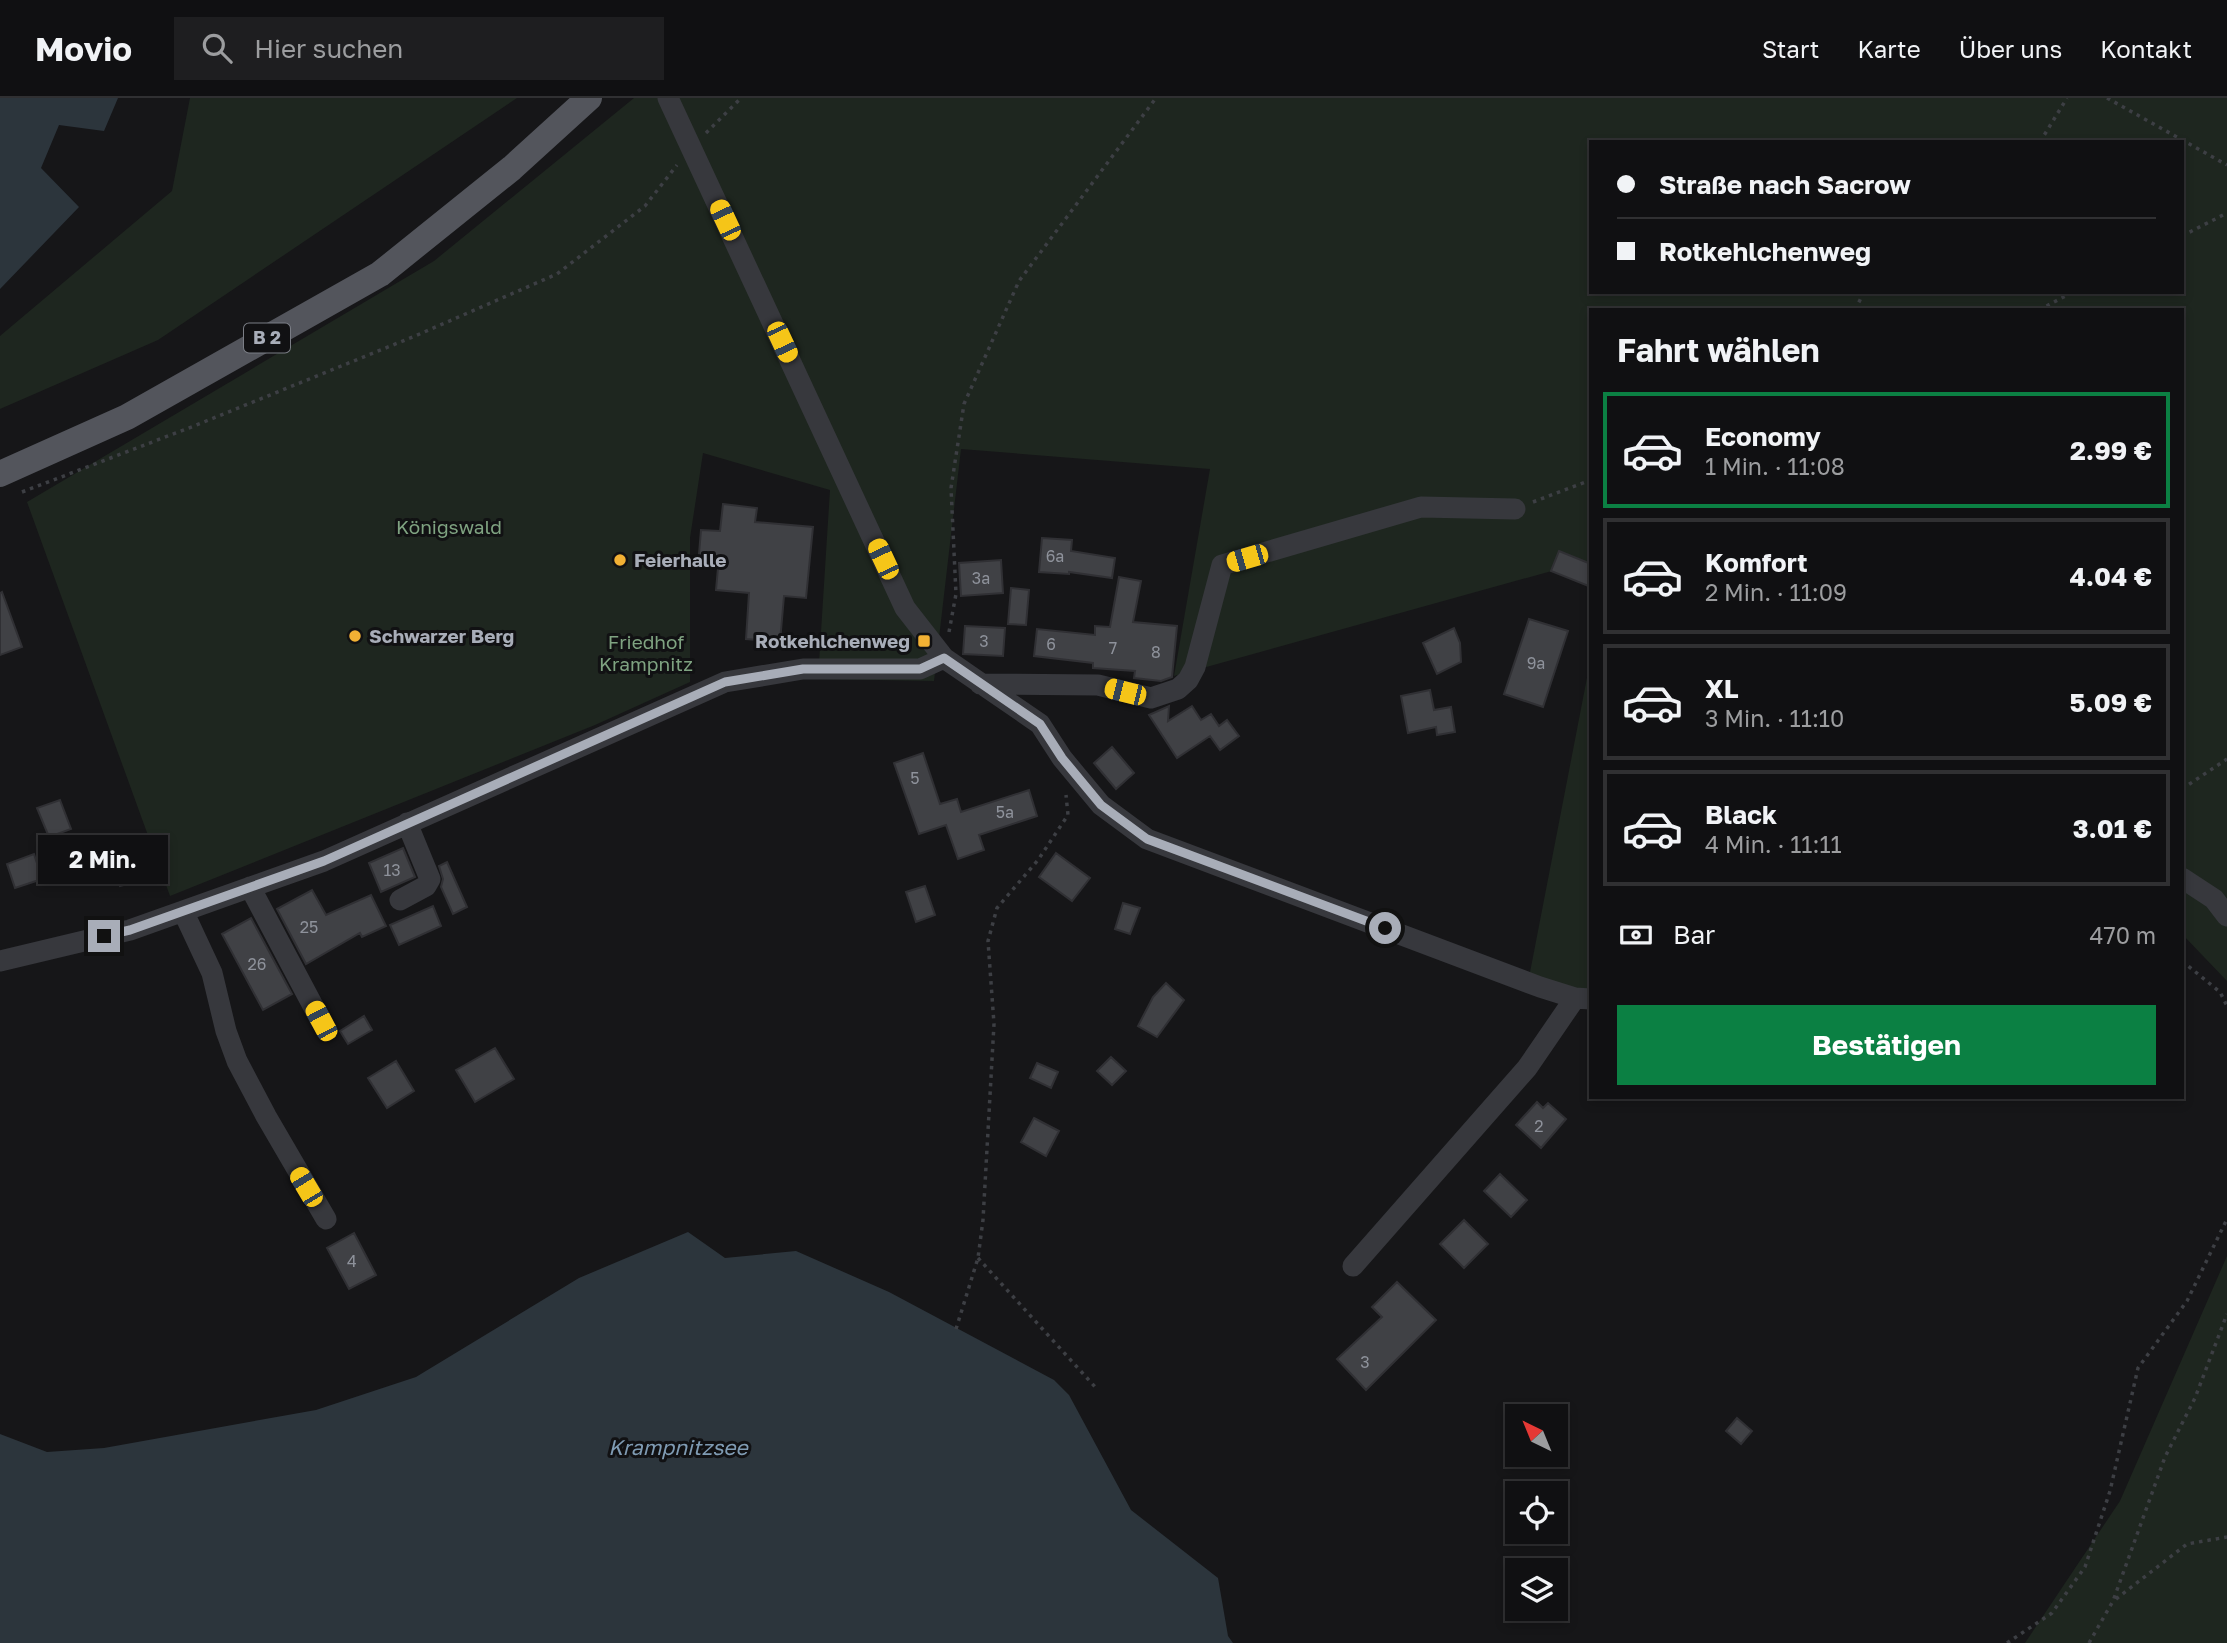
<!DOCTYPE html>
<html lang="de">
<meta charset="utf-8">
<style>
:root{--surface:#101012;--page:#1e1e20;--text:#f1f3f6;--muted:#9c9d9f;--line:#303032;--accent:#0b8043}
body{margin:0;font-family:"Golos Text",sans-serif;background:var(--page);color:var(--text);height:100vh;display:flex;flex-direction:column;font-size:26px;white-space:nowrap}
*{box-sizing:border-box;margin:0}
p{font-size:23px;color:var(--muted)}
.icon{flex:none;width:38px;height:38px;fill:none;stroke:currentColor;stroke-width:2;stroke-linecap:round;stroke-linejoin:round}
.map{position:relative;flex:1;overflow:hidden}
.details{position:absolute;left:1589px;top:210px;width:595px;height:791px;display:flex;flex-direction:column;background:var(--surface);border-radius:0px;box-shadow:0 4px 10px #0003,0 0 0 2px var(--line)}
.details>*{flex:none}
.hud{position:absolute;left:1589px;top:42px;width:595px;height:154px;border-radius:0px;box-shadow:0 4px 10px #0003,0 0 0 2px var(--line);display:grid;align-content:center;height:154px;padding:0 28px;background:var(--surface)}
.needle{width:46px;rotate:317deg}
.fabs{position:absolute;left:1505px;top:1306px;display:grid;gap:14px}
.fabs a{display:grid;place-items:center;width:63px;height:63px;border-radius:0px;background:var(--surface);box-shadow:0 4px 10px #0003,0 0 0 2px var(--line);font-size:35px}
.end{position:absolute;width:32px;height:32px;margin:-16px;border:9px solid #a8adb8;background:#111;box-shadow:0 0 0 4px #111}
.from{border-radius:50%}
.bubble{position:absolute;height:49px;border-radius:0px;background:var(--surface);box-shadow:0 4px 10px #0003,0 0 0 2px var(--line);font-size:23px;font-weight:700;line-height:49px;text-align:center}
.car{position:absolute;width:21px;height:42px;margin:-21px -10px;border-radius:9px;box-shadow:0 0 5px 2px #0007;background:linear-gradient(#f5c518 24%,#345 0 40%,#f5c518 0 76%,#345 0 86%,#f5c518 0)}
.hud b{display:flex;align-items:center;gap:24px;height:66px;font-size:26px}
.hud b+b{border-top:2px solid var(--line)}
.hud i{width:18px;height:18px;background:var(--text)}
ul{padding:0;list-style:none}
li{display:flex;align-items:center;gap:21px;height:116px;margin:0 14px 10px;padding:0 14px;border:4px solid var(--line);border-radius:0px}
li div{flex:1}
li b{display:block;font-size:26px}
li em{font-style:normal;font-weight:700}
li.current{border-color:var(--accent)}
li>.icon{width:63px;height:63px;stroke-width:1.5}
h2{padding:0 28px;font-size:32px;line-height:84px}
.pay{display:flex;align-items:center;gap:18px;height:77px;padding:0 28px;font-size:26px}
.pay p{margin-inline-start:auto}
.button{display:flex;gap:14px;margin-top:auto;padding:14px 28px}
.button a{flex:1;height:80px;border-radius:0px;background:var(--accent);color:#fff;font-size:28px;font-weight:700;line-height:80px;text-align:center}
header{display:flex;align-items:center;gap:42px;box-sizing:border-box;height:98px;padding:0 35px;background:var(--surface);border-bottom:2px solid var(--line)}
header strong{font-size:33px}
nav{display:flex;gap:38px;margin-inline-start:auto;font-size:24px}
.search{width:490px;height:63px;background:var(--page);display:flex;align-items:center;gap:18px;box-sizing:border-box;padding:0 24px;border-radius:0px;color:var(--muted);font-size:26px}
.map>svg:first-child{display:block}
.green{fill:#1e261f;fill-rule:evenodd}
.water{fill:#2c353c}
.building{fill:#404145;stroke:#303034;stroke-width:2}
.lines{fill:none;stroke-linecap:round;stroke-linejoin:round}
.path{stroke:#3d3f44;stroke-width:3.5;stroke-dasharray:3.5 5;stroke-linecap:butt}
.minor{stroke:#37383d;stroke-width:21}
.major{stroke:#53555c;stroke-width:26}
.route{stroke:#a8adb8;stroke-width:9}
.poi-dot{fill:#f2b134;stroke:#111113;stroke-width:2.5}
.labels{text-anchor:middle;stroke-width:6;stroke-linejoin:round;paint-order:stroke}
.number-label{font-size:16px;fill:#8e929b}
.shield{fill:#111113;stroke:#7b7e86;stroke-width:2}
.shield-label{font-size:18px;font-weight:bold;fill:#a8adb8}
.park-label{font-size:19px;fill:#7fa381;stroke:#111113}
.poi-label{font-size:19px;font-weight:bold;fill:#a8adb8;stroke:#111113;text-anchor:start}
.water-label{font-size:21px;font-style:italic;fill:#7f9bb3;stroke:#111113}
</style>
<header>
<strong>Movio</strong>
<div class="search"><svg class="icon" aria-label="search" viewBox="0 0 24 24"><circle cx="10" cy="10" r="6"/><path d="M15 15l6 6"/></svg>Hier suchen</div>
<nav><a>Start</a><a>Karte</a><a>Über uns</a><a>Kontakt</a></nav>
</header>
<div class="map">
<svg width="2227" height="1545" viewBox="0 0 2227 1545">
<rect width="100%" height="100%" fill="#161618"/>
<!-- green -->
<path class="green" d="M190,0H517L158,242L0,311V238L172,93Z
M634,0H2227V883L2182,836V212H1591V462L1174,578L1210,371L961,351L934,583L818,581L830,392L703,355L690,440V584L595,627L170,798L27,404L434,163ZM1591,44H2182V194H1591Z
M1591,559V907L1526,895Z
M2227,1158V1545H2025L2120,1403Z"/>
<!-- water -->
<path class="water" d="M0,0H118L104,33L59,27L41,70L79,109L0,191Z
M688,1134L725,1160L796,1153L889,1194L1054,1282L1069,1297L1131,1412L1218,1480L1228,1538L1233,1545H0V1336L47,1354L104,1350L316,1312L416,1279L579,1180Z"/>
<!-- building -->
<path class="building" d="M723,406L757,410L755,424L813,429L806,500L784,498L780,544L746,541L749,495L716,492L718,470L698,468L701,432L720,433Z
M1042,440L1072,442L1071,453L1115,460L1112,480L1069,474V476L1039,474Z
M1559,453L1591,466V489L1551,473Z
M1001,462L1003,495L961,498L959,465Z
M1119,479L1141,483L1133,524L1177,528L1172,579L1161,583L1134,580L1135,573L1093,570V565L1034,558L1037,531L1095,537V528L1110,529Z
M1011,490L1029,492L1026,527L1008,526Z
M2,494L22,549L0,557V495Z
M1529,521L1568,533L1543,609L1504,596Z
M965,528L1005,530L1003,558L963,556Z
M1454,530L1460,545L1461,564L1437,576L1423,545Z
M1430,592L1434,612L1451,609L1455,634L1437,637L1436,629L1408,635L1401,598Z
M1169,608L1168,623L1192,608L1201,622L1211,616L1219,628L1227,622L1239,638L1220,652L1210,638L1177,660L1149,617Z
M1112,649L1134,675L1116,691L1094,665Z
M923,655L940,706L957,701L961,714L1029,692L1037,718L979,737L984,752L958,761L946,727L919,736L894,665Z
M60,702L71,731L49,739L37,710Z
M140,737L150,780L120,788L109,745Z
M403,750L415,779L381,794L369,765Z
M1056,755L1090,780L1072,803L1039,779Z
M34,756L42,781L15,790L7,766Z
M447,764L467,809L453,816L441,789L443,781L439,768Z
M925,788L935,817L916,824L906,794Z
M312,792L326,817L371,797L386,828L362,839L360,835L306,866L277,811Z
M1123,805L1140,810L1130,836L1115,831Z
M433,808L441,828L399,847L390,827Z
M251,820L292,896L263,912L222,836Z
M1166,885L1184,902L1157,939L1138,928L1153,899Z
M364,918L372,932L348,946L340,933Z
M495,950L514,981L475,1004L456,972Z
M1111,959L1126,973L1112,987L1097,973Z
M396,963L414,993L387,1010L368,980Z
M1037,965L1058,974L1051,990L1030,980Z
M1537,1004L1543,1010L1548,1005L1566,1021L1541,1050L1516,1027Z
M1034,1020L1059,1033L1046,1058L1021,1044Z
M1500,1076L1527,1102L1511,1119L1484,1093Z
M1464,1122L1488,1146L1464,1170L1440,1146Z
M354,1135L376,1177L349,1191L327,1150Z
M1397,1184L1436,1222L1366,1292L1337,1261L1382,1219L1372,1209Z
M1737,1320L1752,1333L1741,1346L1726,1333Z"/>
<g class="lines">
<!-- path -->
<path class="path" d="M2107,0L2227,67
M706,35L741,0
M2040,44L2067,0
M2182,138L2227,115
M1855,212L1864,194
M2039,212L2073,194
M22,394L194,328L415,238L557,176L645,108L677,67
M1533,404L1591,382
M949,534L956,496L951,390L964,306L1019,183L1156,0
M2182,691L2227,661
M2182,863L2220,894L2227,908
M978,1160L1097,1291
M956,1231L978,1160L983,1122L994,926L988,843L997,810L1038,762L1068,717L1066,697
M2116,1501L2187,1446L2227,1439
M2007,1545L2052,1515L2085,1469L2110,1393L2138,1270L2187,1203L2227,1121
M2089,1545L2113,1503L2165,1359L2195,1300L2227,1216"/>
<!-- minor -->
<path class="minor" d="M668,0L905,510L944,560L1040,626L1062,660L1101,707L1147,741L1540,889L1575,900L1591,901
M980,586L1098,587L1151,600L1178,591L1188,582L1195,569L1222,467L1421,409L1515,411
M2182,780L2214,801L2227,818
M250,789L321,923
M400,802L426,788L430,781L407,725
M183,813L212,875L226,933L237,963L266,1018L326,1121
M0,863L130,832L324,763L725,584L803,571H920L944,560
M1353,1168L1527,970L1575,900"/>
<!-- major -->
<path class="major" d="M0,376L127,319L380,176L512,70L589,0"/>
</g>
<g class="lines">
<!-- route -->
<path class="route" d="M104,838L130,832L324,763L725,584L803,571H920L944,560L1040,626L1062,660L1101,707L1147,741L1385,830"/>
</g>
<!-- markers -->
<g class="poi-dot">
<circle cx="620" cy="462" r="7"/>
<circle cx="355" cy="538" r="7"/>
<rect x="917" y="536" width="14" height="14" rx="3.5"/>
</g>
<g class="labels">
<!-- number labels -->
<g class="number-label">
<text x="1055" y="464">6a</text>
<text x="981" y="486">3a</text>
<text x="984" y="549">3</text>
<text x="1051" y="552">6</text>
<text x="1113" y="556">7</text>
<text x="1156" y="560">8</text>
<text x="1536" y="571">9a</text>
<text x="915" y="686">5</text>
<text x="1005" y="720">5a</text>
<text x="392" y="778">13</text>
<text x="309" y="835">25</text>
<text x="257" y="872">26</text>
<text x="1539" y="1034">2</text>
<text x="352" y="1169">4</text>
<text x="1365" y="1270">3</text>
</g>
<!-- shield labels -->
<rect class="shield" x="244" y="225.5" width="46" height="29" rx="5"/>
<g class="shield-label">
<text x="267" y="246">B 2</text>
</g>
<!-- park labels -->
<g class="park-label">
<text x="449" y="436">Königswald</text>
<text x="646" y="551">Friedhof<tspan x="646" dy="22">Krampnitz</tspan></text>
</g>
<!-- poi labels -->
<g class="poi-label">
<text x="634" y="469">Feierhalle</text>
<text x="369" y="545">Schwarzer Berg</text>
<text x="910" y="550" text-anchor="end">Rotkehlchenweg</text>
</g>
<!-- water labels -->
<g class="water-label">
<text x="678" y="1357">Krampnitzsee</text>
</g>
</g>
</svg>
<div class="fabs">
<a><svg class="needle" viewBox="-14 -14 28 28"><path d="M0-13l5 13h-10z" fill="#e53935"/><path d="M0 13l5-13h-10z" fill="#9c9d9f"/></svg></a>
<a><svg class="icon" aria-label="locate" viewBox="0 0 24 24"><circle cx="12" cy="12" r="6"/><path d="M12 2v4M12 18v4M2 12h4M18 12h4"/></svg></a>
<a><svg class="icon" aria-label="layers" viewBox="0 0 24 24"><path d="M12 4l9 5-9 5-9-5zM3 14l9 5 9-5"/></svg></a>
</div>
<i class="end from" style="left:1385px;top:830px"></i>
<i class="end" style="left:104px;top:838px"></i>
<div class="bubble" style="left:38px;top:737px;width:130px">2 Min.</div>
<i class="car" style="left:725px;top:122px;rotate:335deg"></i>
<i class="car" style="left:782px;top:244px;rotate:155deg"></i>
<i class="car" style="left:1247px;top:460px;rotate:254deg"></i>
<i class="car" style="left:883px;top:461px;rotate:335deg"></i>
<i class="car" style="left:1125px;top:594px;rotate:284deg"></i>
<i class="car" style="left:321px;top:923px;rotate:332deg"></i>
<i class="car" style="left:306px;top:1089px;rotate:329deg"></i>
<div class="hud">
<b><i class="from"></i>Straße nach Sacrow</b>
<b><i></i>Rotkehlchenweg</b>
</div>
<section class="details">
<h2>Fahrt wählen</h2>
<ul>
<li class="current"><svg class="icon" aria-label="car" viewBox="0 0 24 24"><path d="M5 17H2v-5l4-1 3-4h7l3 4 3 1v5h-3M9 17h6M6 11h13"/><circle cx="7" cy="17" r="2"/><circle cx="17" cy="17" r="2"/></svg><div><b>Economy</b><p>1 Min. · 11:08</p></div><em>2.99 €</em></li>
<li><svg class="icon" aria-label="car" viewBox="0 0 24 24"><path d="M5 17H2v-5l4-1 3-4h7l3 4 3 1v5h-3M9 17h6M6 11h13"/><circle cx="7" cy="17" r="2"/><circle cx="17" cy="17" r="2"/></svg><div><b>Komfort</b><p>2 Min. · 11:09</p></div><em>4.04 €</em></li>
<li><svg class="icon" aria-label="car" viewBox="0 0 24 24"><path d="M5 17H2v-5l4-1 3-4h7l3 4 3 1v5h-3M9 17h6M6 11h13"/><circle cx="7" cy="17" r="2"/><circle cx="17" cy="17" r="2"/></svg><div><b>XL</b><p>3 Min. · 11:10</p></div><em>5.09 €</em></li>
<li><svg class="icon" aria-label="car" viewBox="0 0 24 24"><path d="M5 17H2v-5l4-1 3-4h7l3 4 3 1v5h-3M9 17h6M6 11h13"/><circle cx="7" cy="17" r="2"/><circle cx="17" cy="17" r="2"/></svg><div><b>Black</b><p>4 Min. · 11:11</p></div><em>3.01 €</em></li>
</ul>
<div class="pay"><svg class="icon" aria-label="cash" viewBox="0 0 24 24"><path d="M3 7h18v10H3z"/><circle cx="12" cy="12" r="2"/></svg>Bar<p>470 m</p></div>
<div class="button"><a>Bestätigen</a></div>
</section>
</div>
